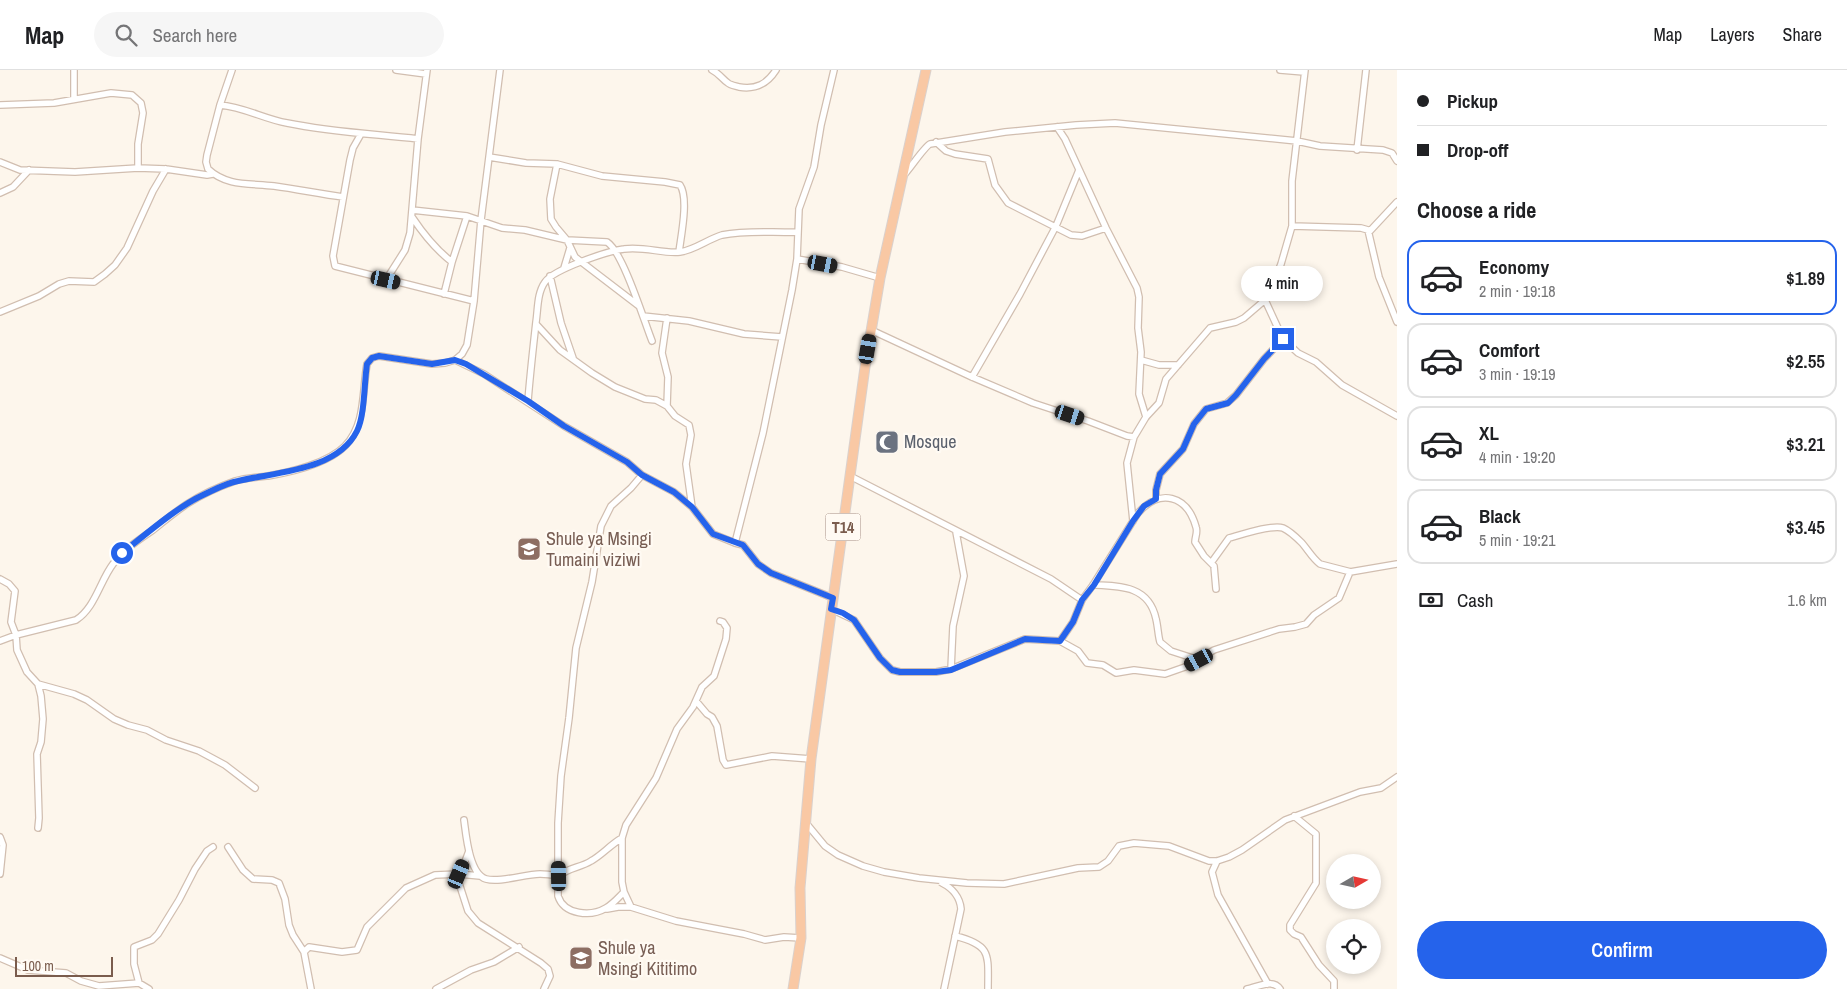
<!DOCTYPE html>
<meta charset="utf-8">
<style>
:root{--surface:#fff;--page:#f6f6f6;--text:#202124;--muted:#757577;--line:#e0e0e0;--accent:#2563eb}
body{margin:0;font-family:"Archivo Narrow",sans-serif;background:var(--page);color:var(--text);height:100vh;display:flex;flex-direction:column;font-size:19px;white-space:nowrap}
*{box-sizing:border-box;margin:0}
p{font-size:16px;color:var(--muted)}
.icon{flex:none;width:28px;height:28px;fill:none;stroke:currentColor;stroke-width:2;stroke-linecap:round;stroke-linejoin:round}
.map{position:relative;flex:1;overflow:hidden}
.details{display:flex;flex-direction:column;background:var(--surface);width:450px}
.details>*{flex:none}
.hud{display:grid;align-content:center;height:110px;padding:0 20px;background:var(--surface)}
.needle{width:32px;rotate:81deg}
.fabs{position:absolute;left:1326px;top:784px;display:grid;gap:10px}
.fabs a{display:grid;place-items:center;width:55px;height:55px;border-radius:50%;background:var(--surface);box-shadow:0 2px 8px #0003;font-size:25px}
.scale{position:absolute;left:15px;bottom:12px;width:98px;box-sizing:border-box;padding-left:5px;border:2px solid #7a5c4d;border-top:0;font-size:14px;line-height:18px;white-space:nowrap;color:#7a5c4d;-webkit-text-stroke:4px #fffaf3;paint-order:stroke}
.end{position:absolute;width:22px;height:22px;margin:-11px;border:6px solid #2563eb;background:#fff;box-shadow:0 0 0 2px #fff}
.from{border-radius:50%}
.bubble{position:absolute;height:35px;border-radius:18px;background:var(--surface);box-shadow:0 2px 8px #0003;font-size:16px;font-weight:600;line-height:35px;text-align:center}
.car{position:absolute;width:15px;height:30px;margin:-15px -8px;border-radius:6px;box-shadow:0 0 4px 1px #0007;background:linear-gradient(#222 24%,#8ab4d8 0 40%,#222 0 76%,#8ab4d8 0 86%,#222 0)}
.hud b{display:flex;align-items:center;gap:18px;height:48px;font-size:19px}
.hud b+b{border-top:1px solid var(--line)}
.hud i{width:12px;height:12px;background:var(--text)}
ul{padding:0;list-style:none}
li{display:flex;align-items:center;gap:15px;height:75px;margin:0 10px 8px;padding:0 10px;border:2px solid var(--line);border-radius:15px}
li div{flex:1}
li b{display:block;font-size:19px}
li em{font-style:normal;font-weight:600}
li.active{border-color:var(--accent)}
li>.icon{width:45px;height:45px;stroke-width:1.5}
h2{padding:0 20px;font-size:22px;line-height:60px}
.pay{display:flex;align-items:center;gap:12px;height:55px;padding:0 20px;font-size:19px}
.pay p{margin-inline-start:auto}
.button{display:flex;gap:10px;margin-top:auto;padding:10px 20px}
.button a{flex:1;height:58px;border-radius:30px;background:var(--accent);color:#fff;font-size:20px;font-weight:600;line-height:58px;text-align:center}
header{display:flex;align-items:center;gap:30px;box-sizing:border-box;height:70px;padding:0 25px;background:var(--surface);border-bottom:1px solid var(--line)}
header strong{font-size:24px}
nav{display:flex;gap:28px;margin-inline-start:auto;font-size:18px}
.search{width:350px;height:45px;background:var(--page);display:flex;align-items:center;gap:12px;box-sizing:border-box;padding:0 18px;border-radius:28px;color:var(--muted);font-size:19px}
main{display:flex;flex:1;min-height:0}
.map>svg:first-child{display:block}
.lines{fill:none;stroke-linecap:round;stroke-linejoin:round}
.minor-casing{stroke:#d1beb0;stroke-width:8}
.trunk-casing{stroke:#dad1cd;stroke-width:11}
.minor{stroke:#fff;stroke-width:5.5}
.trunk{stroke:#f9c8a4;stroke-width:9}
.route{stroke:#2563eb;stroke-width:6}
.labels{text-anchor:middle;stroke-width:4.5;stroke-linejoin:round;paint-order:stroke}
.shield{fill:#fffaf3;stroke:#a28b7f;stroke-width:1}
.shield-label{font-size:16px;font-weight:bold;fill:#7a5c4d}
.worship-label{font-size:18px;fill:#5b616d;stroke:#fffaf3;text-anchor:start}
.education-label{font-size:18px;fill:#785e54;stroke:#fffaf3;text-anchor:start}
</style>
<header>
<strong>Map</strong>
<div class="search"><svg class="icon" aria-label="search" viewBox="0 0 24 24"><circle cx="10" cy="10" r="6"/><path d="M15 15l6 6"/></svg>Search here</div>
<nav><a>Map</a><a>Layers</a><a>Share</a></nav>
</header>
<main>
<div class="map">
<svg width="1397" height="919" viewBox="0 0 1397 919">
<rect width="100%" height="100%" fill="#fdf6ec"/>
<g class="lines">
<!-- minor casing -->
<g class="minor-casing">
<path id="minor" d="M232,0L220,35L207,85L206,92L208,99C227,117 251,113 274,116C297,119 320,124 343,127
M396,0L426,4
M712,0C720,4 722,9 728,13C730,15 736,16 739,17C756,20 767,14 776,0
M1280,0L1304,2
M74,29V0
M0,35L54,33L111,23L132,25L141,33L143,43L138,74V98
M220,35C244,37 264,49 287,53C331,62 374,64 418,69
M1057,57L1065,69L1106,158L1137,218L1139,227L1138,258L1141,282L1139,324L1146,347
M361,64L353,78L350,90L333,186L335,196L474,231
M936,72L946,81L955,84L988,89L995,115L1008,133L1071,165L1082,166L1106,158
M1357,80L1366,0
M489,87L526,93L557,94L602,106L665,112L680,115C689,128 681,166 679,182
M0,92L20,100L75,102L138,98L166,99L207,105L213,104
M557,94L550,129L551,149L556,157L567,170L575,187L639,236
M903,106C910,99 924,77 930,74L1005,62L1076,55L1115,53L1297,71L1320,76L1383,80L1392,83L1397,91
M0,123L13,117L29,100
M412,140L467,146L502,158L525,160L567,170L607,172C623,182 644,251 652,271
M412,147C424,165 435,179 452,192
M1292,156L1361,158L1368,160L1379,207L1397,252
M1369,162L1397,132
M797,189L842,197L880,208
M564,198L570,178
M550,206L561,253L573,288
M386,210L405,180L410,163L418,69L427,0
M444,224L452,192L467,146
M1265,230L1283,269L1298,283L1316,292L1342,315L1397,346
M0,242L39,226L59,214L69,211L94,212L105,204L115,195L127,178L153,121L166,99
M643,246L689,251L744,264L782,267
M667,248L662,283L668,307L667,336L675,346L689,355L691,365L686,394L692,437
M536,254L560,280L592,303L615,317L645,329L656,330L667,336
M871,260L972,307L1033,333L1088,351L1127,366L1134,367
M455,290L484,304L564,356L627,392L642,405L674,422L692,437L713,464L735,473L743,475L758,494L771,503L833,528
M1141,290L1159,295H1178
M972,307L1020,224L1056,156L1079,100
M528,331C530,305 533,279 536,252C538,239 537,223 545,212C554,199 608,181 624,179C644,176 663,184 680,182C695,180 708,169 722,165C747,160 773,163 798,162
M850,406L1051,509L1082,530
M1156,429V420L1160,404L1183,379L1194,354L1206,339L1227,333L1236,325L1264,289L1283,269
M1133,451L1127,393L1134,367L1146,347L1159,333L1166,309L1210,258L1236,252L1244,248L1265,230L1273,214L1281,194L1292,156V111L1305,0
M735,473L763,363L792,220L797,189L799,139L814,97L821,55L834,0
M1211,493L1229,468C1240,465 1273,454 1283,458C1290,461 1297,468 1302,473C1308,480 1313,489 1320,494L1351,502
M0,509L9,514L15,521L11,552L16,565L17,580L27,602L38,614L74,624L87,630L114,649L128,655L147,660L166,670L199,681L225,695L255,718
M1093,515C1121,516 1149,516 1156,549C1158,557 1158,565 1160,572L1171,581L1199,590
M831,539L854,550L880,588L892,600L900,602H936L951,599L1025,569L1060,571L1073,552L1082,530L1093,515L1138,443C1160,418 1187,425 1196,457C1198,462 1195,467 1195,472L1204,486L1214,496L1216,519
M720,551L723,552L727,558L726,569L714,606L702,617L693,637L677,659L656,708L626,755L622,768V812L624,822L631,837L676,851L744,864L765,870L784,867L801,868
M0,571L16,565L76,550C95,538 100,511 113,494C124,479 139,470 153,460C164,451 175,442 187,434C201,425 218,417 235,411C245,408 257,407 268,406C292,402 328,393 345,376C366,354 362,322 367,294L372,288L379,286L432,294L445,293L455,290L462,284L467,275L474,231L481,150L500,0
M1060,571L1078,581L1087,593L1103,595L1116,603L1134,600L1165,604L1185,597L1214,580L1279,559L1295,557L1306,554L1314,545L1339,528L1350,502L1397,494
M951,599L953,556L964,506L956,462
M696,631L707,644L712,647L717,656L723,690L726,695L772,686L811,689
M1294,746L1316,764V813L1290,855V860L1294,864L1301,867L1319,895L1334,911V919
M464,750C466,764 469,804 486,809C500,813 525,804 540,804C546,804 553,805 559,806C569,797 580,798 591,791C602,785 610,775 622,768
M806,753L825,776L838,785L863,796L884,802L919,808L967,813L1004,814L1078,798L1099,797L1108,791L1119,776L1134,773L1169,776L1209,791H1217L1229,787L1242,780L1285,750L1360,722L1381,718L1397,707
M38,758L39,748L37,684L41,672L43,649L41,626L38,614
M0,767L3,775L0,804
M228,777L243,800L253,809L272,810L279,813L285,829L289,855L293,865L304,882L311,919
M469,781L458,810L468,841L478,853L541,893L548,899L550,906L544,919
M1217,791L1212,802L1218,825L1268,914
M942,813C952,818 960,827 961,839L944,919
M624,822C618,828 613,834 606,838C591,847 564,845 558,826V753L561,706L569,648L576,578L592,512L601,456L611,436L631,418L642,405
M607,839L618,837H631
M955,866C992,875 988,885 988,919
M304,882L309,877L342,882L357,880L367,857L406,818L435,805L459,804L480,806
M0,888L28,900L66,903L81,911L99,916L139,913L149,919
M139,913L134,894V877L152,870L158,864L179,830L195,799L207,781L213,777
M436,919L471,900L494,892L519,877
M1247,919C1258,917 1273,908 1280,919"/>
</g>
<!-- trunk casing -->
<g class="trunk-casing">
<path id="trunk" d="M793,919L801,868L800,818L811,689L865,297L880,208L926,0"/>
</g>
<!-- minor -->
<use href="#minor" class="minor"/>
<!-- trunk -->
<use href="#trunk" class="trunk"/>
</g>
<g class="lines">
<!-- route -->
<path class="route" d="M122,483C145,465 177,437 203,425C214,420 226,413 238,411C275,402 337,401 357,361C365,345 364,313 367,294L372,288L379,286L432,294L455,290L466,294L528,331L564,356L627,392L642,405L674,422L692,437L713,464L743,475L758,494L771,503L833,528L831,539L843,543L854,550L880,588L892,600L900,602H936L951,600L1025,569L1060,571L1073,552L1082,530L1094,515L1133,451L1144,436L1156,429V420L1160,404L1183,379L1194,354L1206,339L1228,333L1236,325L1264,289L1283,269"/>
</g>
<!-- icons -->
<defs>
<g id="mosque-square" transform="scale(1.25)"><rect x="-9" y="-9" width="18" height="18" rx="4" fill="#6b7280" stroke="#fffaf3"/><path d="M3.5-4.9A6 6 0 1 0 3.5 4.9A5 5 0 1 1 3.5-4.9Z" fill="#fff"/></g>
<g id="school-square" transform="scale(1.25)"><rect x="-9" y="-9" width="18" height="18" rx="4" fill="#8d6e63" stroke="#fffaf3"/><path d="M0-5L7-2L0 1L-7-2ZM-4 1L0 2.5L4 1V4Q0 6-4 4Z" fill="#fff"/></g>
</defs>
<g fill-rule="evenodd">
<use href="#mosque-square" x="887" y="372"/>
<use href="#school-square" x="529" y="479"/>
<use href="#school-square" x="581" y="888"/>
</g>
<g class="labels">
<!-- shield labels -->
<rect class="shield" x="825.5" y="443.5" width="35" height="27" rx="4"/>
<g class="shield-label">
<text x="843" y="463">T14</text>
</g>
<!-- worship labels -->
<g class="worship-label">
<text x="904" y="378">Mosque</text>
</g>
<!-- education labels -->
<g class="education-label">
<text x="546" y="475">Shule ya Msingi<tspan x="546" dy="21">Tumaini viziwi</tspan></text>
<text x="598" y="884">Shule ya<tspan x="598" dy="21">Msingi Kititimo</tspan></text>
</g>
</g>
</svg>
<div class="fabs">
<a><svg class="needle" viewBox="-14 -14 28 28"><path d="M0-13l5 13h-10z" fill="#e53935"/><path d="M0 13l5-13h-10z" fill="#757577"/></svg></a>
<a><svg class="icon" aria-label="locate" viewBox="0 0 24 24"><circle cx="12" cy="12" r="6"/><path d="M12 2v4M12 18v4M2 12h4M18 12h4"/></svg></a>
</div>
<div class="scale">100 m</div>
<i class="end from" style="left:122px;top:483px"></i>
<i class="end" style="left:1283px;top:269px"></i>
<div class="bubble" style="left:1241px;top:196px;width:82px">4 min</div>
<i class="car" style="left:823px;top:194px;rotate:101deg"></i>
<i class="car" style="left:386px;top:210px;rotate:103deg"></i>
<i class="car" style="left:868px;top:279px;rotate:10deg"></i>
<i class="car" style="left:1070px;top:345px;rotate:108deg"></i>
<i class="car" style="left:1199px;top:590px;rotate:242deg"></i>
<i class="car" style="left:459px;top:804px;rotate:23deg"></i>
<i class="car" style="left:559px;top:806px;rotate:359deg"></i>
</div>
<section class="details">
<div class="hud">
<b><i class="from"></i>Pickup</b>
<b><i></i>Drop-off</b>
</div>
<h2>Choose a ride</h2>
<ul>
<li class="active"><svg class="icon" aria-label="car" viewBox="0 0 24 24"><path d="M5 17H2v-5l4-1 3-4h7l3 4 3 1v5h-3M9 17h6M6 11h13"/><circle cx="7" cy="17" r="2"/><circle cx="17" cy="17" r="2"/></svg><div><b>Economy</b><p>2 min · 19:18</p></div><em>$1.89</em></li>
<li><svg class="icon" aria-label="car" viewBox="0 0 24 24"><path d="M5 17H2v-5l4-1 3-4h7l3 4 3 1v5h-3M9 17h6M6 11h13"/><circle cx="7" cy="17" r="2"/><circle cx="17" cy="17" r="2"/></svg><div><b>Comfort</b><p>3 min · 19:19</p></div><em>$2.55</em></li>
<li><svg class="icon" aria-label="car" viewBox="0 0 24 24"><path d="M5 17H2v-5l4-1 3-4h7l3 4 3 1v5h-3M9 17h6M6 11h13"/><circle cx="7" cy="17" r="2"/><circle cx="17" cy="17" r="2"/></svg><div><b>XL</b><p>4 min · 19:20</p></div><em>$3.21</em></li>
<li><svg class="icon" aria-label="car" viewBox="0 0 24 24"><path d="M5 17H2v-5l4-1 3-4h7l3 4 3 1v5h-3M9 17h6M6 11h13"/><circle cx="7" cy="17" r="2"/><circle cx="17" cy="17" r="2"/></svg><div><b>Black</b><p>5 min · 19:21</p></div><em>$3.45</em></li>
</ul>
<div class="pay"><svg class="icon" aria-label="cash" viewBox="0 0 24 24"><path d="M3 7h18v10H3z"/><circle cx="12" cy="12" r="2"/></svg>Cash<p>1.6 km</p></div>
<div class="button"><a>Confirm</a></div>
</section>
</main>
